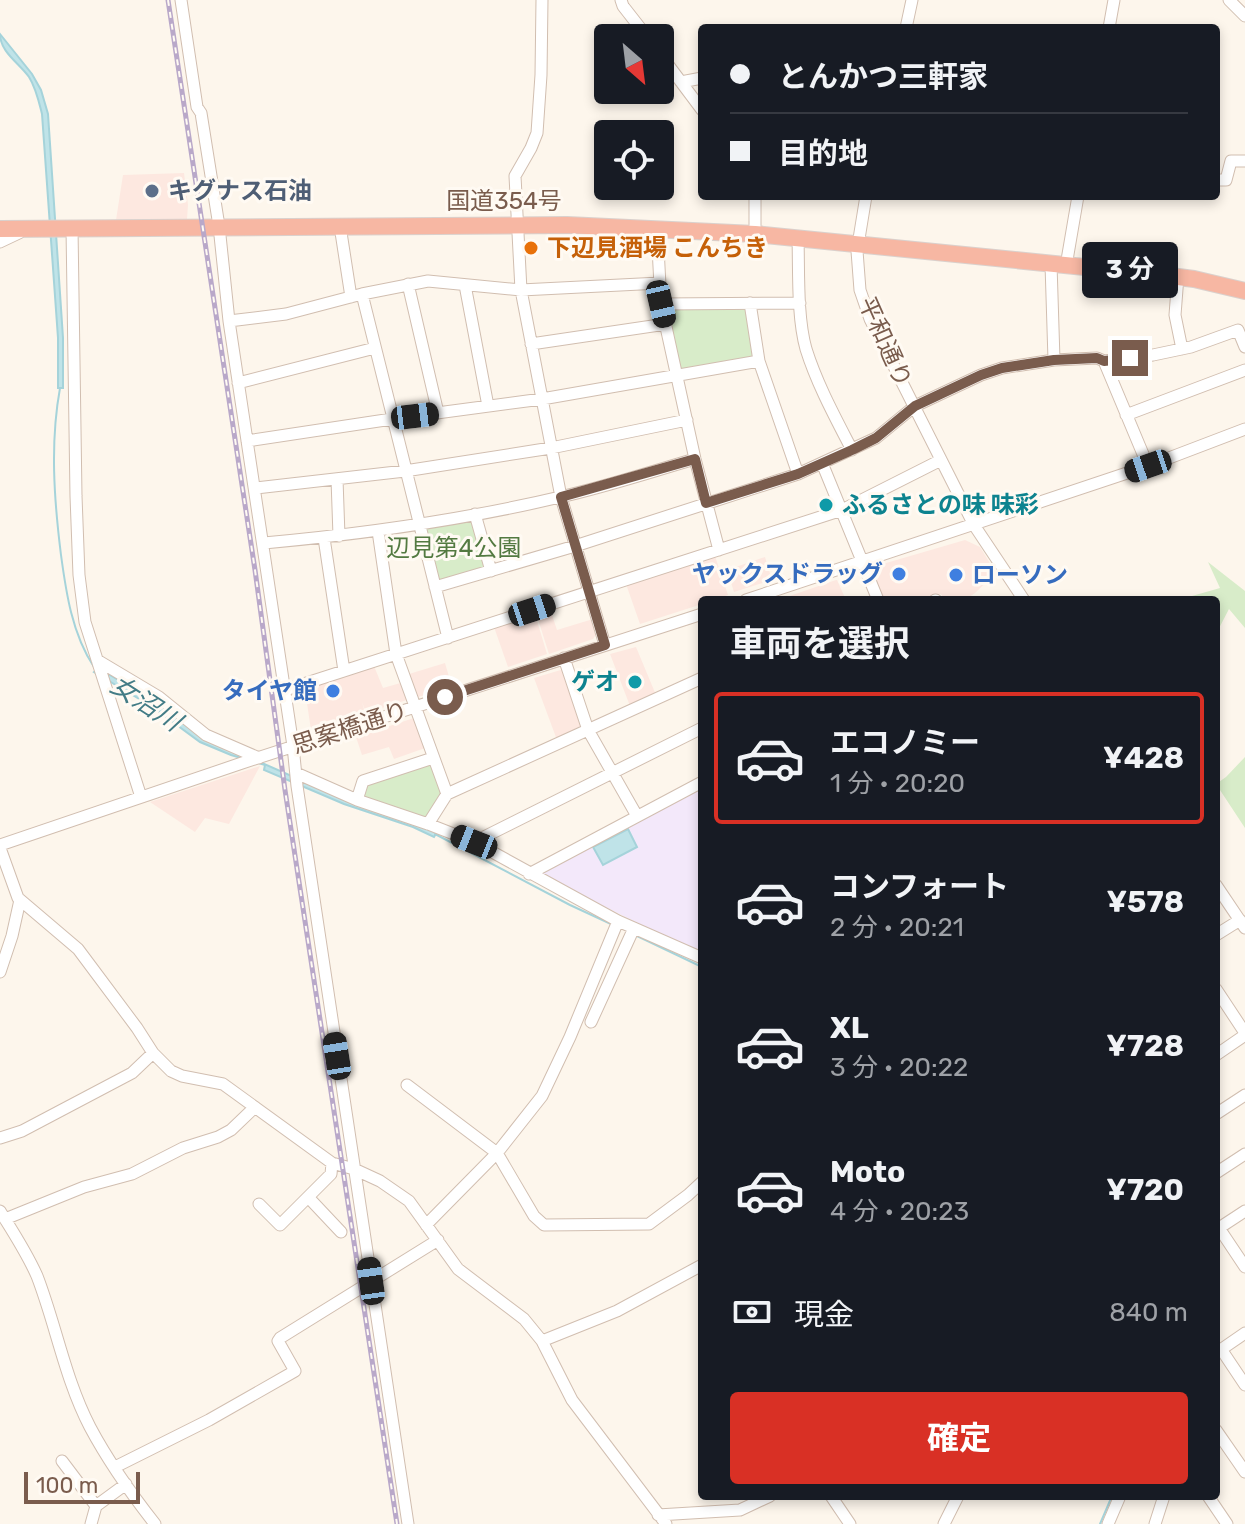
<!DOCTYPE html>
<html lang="ja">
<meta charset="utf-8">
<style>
:root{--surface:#171b24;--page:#20242c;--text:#f1f3f6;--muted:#9ea1a6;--line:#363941;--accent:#d93025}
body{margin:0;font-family:Rubik,"Noto Sans JP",sans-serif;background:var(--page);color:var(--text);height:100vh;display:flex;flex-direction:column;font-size:30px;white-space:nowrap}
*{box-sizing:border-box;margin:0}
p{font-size:26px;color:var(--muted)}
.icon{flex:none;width:44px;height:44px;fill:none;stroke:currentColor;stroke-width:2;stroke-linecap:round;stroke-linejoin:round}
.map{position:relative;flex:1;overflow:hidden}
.side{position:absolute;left:698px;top:596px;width:522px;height:904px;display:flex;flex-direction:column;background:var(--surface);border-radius:8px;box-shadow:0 4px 12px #0003}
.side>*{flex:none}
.guide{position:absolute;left:698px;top:24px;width:522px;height:176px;border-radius:8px;box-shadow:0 4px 12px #0003;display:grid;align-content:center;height:176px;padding:0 32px;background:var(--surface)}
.needle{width:52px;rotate:152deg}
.buttons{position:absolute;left:594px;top:24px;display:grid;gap:16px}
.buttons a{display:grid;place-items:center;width:80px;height:80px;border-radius:8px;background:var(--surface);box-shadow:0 4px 12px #0003;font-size:40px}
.scale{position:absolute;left:24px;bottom:20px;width:116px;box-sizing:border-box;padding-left:8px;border:4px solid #7a5c4d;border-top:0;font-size:22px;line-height:28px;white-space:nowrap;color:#7a5c4d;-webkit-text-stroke:6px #fffaf3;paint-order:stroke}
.end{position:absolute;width:36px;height:36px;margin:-18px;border:10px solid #7a5c4d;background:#fff;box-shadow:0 0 0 4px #fff}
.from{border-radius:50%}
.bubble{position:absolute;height:56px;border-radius:8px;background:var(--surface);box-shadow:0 4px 12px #0003;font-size:26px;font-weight:700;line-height:56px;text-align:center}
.car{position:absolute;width:24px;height:48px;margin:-24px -12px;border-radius:10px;box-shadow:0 0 6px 2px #0007;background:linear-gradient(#222 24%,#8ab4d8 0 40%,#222 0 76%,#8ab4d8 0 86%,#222 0)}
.guide b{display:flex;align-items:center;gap:28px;height:76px;font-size:30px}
.guide b+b{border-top:2px solid var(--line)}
.guide i{width:20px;height:20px;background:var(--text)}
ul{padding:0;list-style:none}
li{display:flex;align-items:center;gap:24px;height:132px;margin:0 16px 12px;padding:0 16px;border:4px solid transparent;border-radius:8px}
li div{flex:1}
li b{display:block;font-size:30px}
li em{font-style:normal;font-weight:700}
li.selected{border-color:var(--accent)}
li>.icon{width:72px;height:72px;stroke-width:1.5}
h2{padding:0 32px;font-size:36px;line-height:96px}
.pay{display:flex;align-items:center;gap:20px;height:88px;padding:0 32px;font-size:30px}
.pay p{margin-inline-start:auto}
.primary-button{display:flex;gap:16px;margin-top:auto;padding:16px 32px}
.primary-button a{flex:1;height:92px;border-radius:8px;background:var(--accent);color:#fff;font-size:32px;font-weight:700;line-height:92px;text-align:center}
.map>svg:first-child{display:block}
.commercial{fill:#fde8e0}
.education{fill:#f3e8fa}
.green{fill:#d8ecc9}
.water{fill:#bfe3e8;stroke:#a5d3da;stroke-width:2}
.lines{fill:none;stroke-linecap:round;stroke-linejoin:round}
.stream{stroke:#a5d3da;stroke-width:2}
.minor-casing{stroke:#d1beb0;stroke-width:13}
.highway-casing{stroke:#dad1cd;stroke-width:18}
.minor{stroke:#fff;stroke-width:11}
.highway{stroke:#f7b7a3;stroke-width:16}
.rail-casing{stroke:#b9a8c9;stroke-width:5}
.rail{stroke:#fffaf3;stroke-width:2;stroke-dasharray:6;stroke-linecap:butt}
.route{stroke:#7a5c4d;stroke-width:10}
.service-dot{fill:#5c6f8a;stroke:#fffaf3;stroke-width:3}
.food-dot{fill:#e8710a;stroke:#fffaf3;stroke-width:3}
.culture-dot{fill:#0f9aa8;stroke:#fffaf3;stroke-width:3}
.shop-dot{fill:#3f7fe0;stroke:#fffaf3;stroke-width:3}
.labels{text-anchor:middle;stroke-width:6;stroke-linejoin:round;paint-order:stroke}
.service-label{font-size:24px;font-weight:bold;fill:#4e5e75;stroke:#fffaf3;text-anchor:start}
.street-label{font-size:24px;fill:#7a5c4d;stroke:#fffaf3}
.food-label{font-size:24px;font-weight:bold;fill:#c56008;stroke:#fffaf3;text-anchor:start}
.culture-label{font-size:24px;font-weight:bold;fill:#0d838f;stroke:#fffaf3;text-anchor:start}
.park-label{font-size:24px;fill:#537a41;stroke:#fffaf3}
.shop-label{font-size:24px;font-weight:bold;fill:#366cbe;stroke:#fffaf3;text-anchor:end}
.water-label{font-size:26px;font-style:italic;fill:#437c86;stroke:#fffaf3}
</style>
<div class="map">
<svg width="1245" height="1524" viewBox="0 0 1245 1524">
<rect width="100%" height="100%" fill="#fdf6ec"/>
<!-- commercial -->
<path class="commercial" d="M184,173L188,205L187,219L116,220L123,175Z
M965,540L980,547L996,573L975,593L965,600H945L941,594L921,600H882L869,568Z
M715,556L728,595L713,600H702V604L640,624L626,584Z
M765,557L772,580L734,592L727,570Z
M837,580L846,600H778L836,580Z
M550,609L557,630L593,619L597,633L593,639L549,654L536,613Z
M535,614L547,654L508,667L494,627Z
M636,647L656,695L630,706L610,654Z
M445,663L452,687L418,697L409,674Z
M374,666L383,688L404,682L410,699L366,713L362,702L365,713L311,730L305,690Z
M564,669L584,729L557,740L534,678Z
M417,717L428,747L394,759L389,747L362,755L356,737Z
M260,766L229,824L205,818L195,832L150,802Z"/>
<!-- education -->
<path class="education" d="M702,786V948L699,950L694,951L541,875L540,872Z"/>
<!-- green -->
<path class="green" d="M750,303L759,361L677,376L661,304Z
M475,514L491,571L435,587L418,524Z
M1208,562L1245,591V628L1229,609L1216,634V600H1178L1220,588Z
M1245,757V828L1216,784L1226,777Z
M433,758L447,794L428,824L357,800L363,781Z"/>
<!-- water -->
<path class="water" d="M0,34L32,74L41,90L48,114L63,338V388H58V338L42,114C39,102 36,88 29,77C19,63 0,52 0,34Z
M98,668L154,701L203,737L346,800L437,832L434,837L413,827L344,804L264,770L265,765L231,755L200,742L151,706L94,672Z
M628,829L637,847L603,865L593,847Z"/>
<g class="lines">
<!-- stream -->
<path class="stream" d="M60,388C50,443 54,499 61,555C66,592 72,634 94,667
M435,834L570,905L611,924
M635,935L702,967
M1100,1524L1112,1496"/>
<!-- minor casing -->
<g class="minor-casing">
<path id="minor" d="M181,0L197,107L201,113L219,226L229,321L293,746L297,786L408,1524
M542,0L541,75L537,133L531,148L515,176L521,290L561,497L605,645
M621,0L623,6L648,38
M1229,0L1245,16
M906,28L912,0
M1109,28L1114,0
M660,54L702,110
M681,82L702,78
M1216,180H1226L1231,161H1245
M755,196V234
M866,196L857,251L860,290L870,319L974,525L1024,600
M340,226L351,297
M72,228L76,496L79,575L85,622L141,797
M657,229L661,304L695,459L719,550
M798,238C799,272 797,317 806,349C817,384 835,417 852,450
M0,242L19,233L21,229
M1051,264L1054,360
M1066,266L1078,196
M1178,276L1175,315L1182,349
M408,284L438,413
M465,285L488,406
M362,294L448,638
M750,303L759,361L798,474
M661,304L800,303
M229,321L286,314L362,294L428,281L521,290L660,283
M531,344L666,324
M1104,361L1148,466
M238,383L375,348
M1126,415L1245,370
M247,441L392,419L542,399L759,361
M822,463L878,600
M337,479L339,536
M256,488L405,471L551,448L687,420
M475,514L491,571
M378,531L396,654L447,794
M324,538L344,671
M264,543C363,534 463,520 560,497C605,487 650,472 695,459
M435,587L575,546L798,474L876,438L915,406L981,375L1002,368L1054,360L1097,358L1104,361L1153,355L1191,347L1238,330L1245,347
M746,600L1148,466L1245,429
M935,600H936
M564,658L588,730L637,816
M97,660L159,697L206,735L259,758
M285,690L842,510L941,460
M296,773L357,800L428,824L474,842L618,921L702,958
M357,800L363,781L433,758
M428,824L447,794L702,678
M474,842L702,728
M0,845L242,763L702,614
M0,848L18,898L78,949L137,1028L153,1053L171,1071L182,1076L223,1084L332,1163L354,1169L380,1181L409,1201L458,1269L524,1319L542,1341L572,1400L666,1524
M529,874L702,782
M1216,885L1245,928
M1216,935L1240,920
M0,972L12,936L20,900
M1216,989L1245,1033
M591,1022L634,928
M1216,1055L1245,1035
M407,1085L497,1153L534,1216L544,1225L649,1224L688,1195L702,1182
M1216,1114L1245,1095
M0,1138L22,1131L132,1073L153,1053
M1216,1173L1245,1154
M308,1197L341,1232
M259,1204L280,1225L331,1174L332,1163
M0,1211C13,1232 27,1253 37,1276C56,1325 65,1379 90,1427C107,1459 133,1496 155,1524
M5,1219L84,1187L132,1174L183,1148L218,1137L231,1130L255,1107
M426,1225L497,1153L542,1096L570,1037L618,921
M1219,1228L1245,1267
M1216,1230L1245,1211
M542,1341L617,1311L702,1265
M1221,1349L1245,1385
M1216,1353L1245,1333
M1216,1430L1245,1472
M62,1461L96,1506
M115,1467L209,1420L295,1371L278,1341L280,1338L438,1240
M831,1496L850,1524
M1208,1496L1227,1524
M658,1515L740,1510L770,1496
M91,1524L96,1506L126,1484
M944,1524L958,1496
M1108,1524L1120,1496
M1155,1524L1164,1496"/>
</g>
<!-- highway casing -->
<g class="highway-casing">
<path id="highway" d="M0,229L567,225L755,234L1155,274L1194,279L1245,291"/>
</g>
<!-- minor -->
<use href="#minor" class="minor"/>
<!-- highway -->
<use href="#highway" class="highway"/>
<!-- rail casing -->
<g class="rail-casing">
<path id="rail" d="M168,0L255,570L285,790L397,1524"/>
</g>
<!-- rail -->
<use href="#rail" class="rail"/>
</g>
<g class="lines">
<!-- route -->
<path class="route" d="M445,697L605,645L561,497L695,459L706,503L798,474L852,450L876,438L915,406L981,375L1002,368L1054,360L1097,358L1104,361L1130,358"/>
</g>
<!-- markers -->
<circle class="service-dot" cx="152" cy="191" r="8"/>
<circle class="food-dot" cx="531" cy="248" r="8"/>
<g class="culture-dot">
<circle cx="826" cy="505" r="8"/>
<circle cx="635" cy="682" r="8"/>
</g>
<g class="shop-dot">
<circle cx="899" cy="574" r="8"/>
<circle cx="956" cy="575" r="8"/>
<circle cx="333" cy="691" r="8"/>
</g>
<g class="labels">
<!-- service labels -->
<g class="service-label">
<text x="168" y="199">キグナス石油</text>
</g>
<!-- street labels -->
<g class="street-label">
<text x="504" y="209">国道354号</text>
<text transform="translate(885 342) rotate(66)" y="8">平和通り</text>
<text transform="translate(350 728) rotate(-18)" y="8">思案橋通り</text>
</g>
<!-- food labels -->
<g class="food-label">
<text x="547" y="256">下辺見酒場 こんちき</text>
</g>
<!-- culture labels -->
<g class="culture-label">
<text x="842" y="513">ふるさとの味 味彩</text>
<text x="619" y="690" text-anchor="end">ゲオ</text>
</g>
<!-- park labels -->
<g class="park-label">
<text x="454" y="556">辺見第4公園</text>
</g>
<!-- shop labels -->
<g class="shop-label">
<text x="883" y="582">ヤックスドラッグ</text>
<text x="972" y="583" text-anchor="start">ローソン</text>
<text x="317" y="699">タイヤ館</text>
</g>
<!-- water labels -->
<g class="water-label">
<text transform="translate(146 703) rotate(33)" y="9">女沼川</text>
</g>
</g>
</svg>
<div class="buttons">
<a><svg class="needle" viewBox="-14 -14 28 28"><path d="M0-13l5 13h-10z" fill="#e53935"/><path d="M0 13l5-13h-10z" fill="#9ea1a6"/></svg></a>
<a><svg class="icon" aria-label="locate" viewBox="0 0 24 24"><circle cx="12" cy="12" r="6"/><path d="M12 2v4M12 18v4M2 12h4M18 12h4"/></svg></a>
</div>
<div class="scale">100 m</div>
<i class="end from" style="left:445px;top:697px"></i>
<i class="end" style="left:1130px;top:358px"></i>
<div class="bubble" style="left:1082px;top:242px;width:96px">3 分</div>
<i class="car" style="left:661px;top:304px;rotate:167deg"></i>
<i class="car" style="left:415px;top:416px;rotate:83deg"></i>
<i class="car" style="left:1148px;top:466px;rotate:251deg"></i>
<i class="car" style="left:532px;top:610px;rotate:72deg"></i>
<i class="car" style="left:474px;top:842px;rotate:292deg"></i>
<i class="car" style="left:337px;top:1056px;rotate:351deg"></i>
<i class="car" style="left:371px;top:1281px;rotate:352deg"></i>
<div class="guide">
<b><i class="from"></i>とんかつ三軒家</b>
<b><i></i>目的地</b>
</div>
<section class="side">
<h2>車両を選択</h2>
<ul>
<li class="selected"><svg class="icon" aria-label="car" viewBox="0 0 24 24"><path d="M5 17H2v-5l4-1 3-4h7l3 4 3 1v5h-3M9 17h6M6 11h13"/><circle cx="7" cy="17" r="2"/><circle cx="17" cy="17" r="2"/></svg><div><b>エコノミー</b><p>1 分 · 20:20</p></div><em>¥428</em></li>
<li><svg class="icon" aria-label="car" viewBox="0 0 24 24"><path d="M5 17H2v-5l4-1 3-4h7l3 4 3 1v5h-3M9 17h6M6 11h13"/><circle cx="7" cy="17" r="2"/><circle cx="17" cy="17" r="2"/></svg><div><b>コンフォート</b><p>2 分 · 20:21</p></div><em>¥578</em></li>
<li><svg class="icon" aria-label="car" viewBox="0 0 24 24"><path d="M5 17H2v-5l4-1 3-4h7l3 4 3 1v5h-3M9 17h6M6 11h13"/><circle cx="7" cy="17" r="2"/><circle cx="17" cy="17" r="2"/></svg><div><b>XL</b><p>3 分 · 20:22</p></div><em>¥728</em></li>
<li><svg class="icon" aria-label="car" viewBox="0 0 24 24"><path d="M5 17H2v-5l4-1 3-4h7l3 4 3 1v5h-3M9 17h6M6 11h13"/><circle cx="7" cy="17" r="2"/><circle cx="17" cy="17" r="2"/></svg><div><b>Moto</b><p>4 分 · 20:23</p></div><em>¥720</em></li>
</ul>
<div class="pay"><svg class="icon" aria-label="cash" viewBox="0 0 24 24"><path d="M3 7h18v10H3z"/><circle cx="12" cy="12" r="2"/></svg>現金<p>840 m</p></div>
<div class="primary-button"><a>確定</a></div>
</section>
</div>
